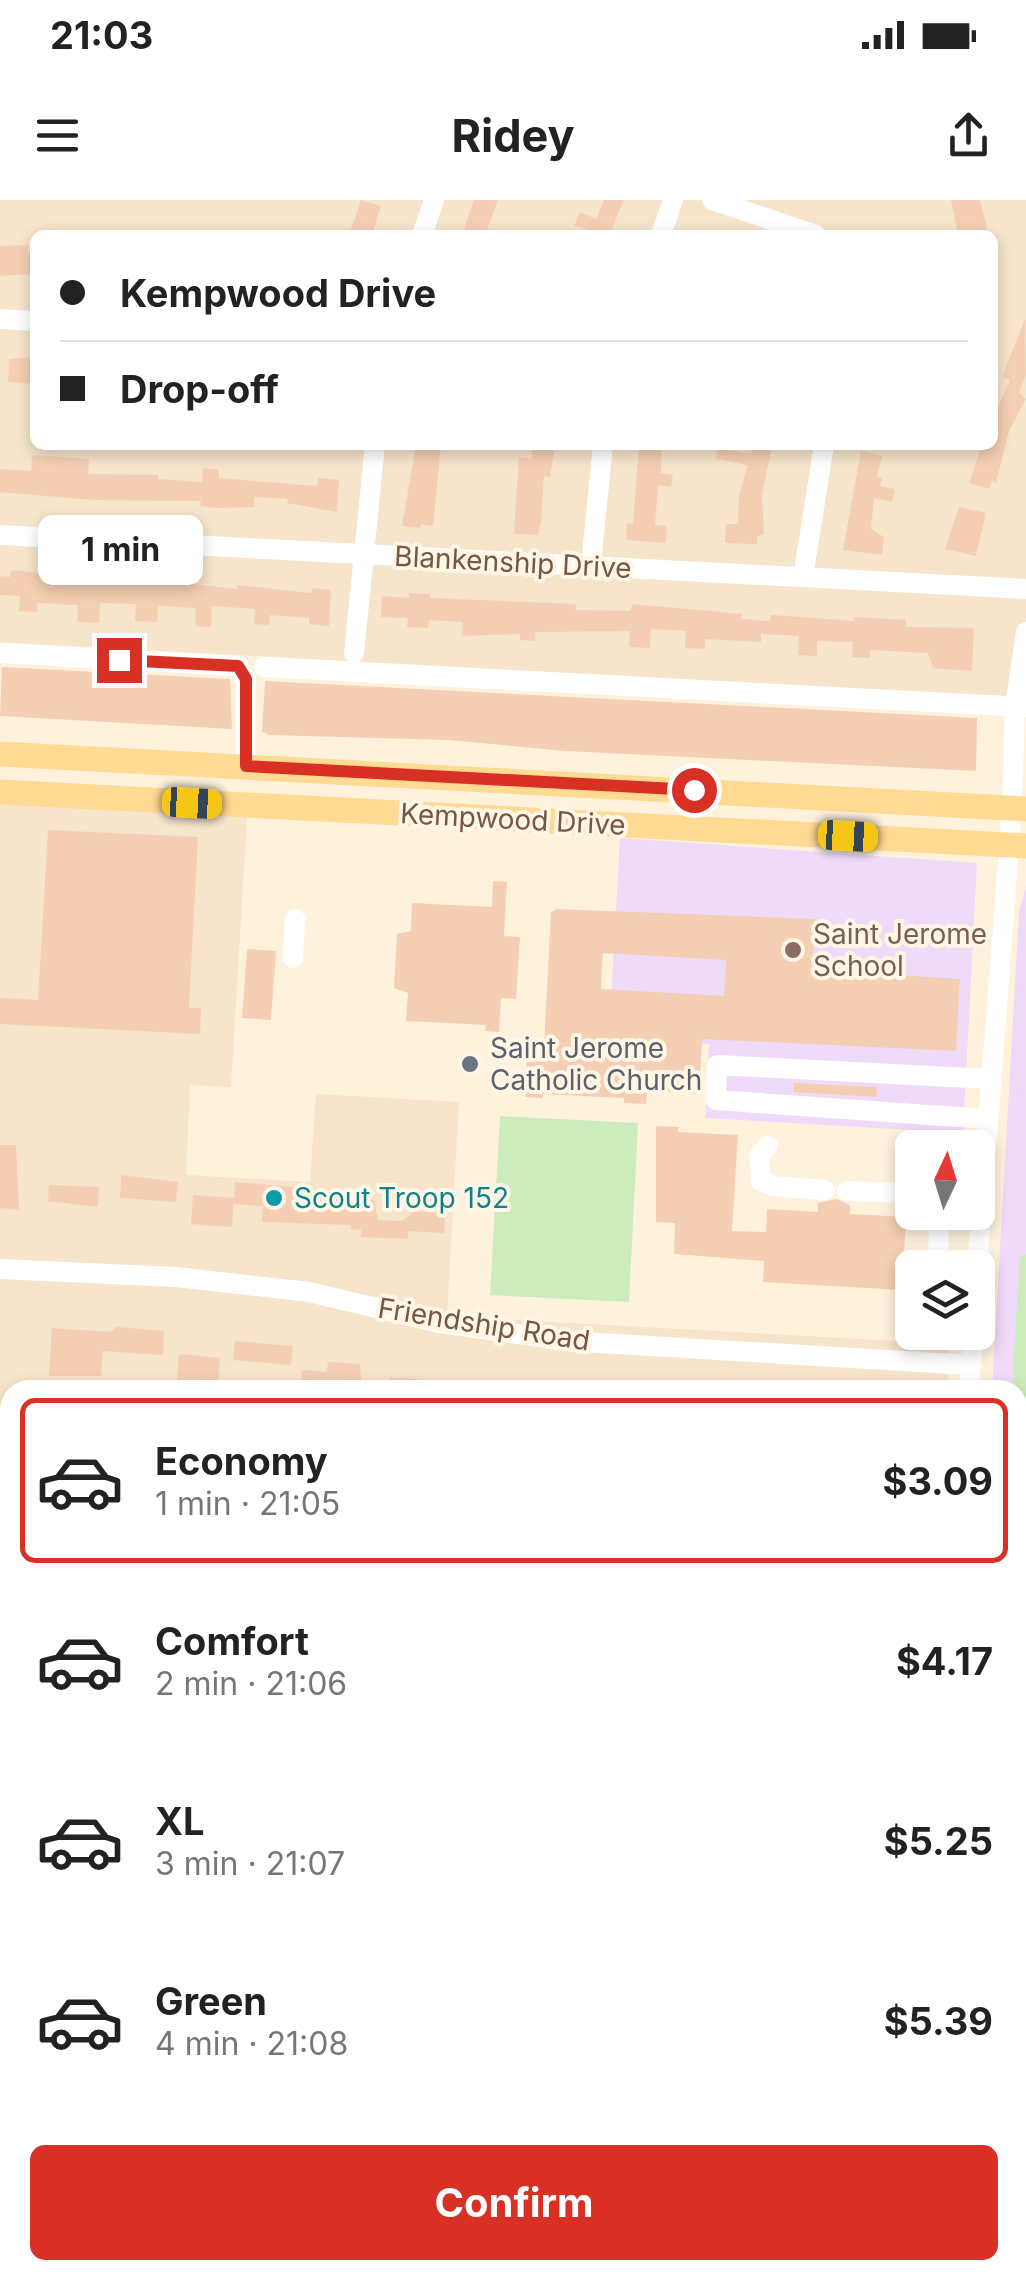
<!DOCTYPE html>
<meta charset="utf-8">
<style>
:root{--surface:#fff;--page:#f2f2f2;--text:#222;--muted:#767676;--line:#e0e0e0;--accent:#d93025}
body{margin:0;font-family:Inter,sans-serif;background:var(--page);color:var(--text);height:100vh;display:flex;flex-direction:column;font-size:38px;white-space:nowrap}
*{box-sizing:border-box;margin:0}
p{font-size:32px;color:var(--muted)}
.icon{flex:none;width:55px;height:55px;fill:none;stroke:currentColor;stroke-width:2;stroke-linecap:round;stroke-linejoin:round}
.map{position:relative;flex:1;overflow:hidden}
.drawer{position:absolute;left:0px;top:1180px;width:1028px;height:900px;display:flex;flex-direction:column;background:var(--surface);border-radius:30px 30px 0 0;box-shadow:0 5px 15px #0003}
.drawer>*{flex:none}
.banner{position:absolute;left:30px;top:30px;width:968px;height:220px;border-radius:15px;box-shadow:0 5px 15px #0003;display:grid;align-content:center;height:220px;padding:0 30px;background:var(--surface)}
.needle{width:65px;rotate:4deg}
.fabs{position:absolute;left:895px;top:930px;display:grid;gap:20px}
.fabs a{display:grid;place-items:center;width:100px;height:100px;border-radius:15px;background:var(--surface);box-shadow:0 5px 15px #0003;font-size:50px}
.end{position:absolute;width:45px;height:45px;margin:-22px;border:12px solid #d93025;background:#fff;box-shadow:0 0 0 5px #fff}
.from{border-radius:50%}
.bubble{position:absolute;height:70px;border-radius:15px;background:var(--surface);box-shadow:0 5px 15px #0003;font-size:32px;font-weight:700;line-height:70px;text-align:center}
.car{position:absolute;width:30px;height:60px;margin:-30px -15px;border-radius:12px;box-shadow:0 0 8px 2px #0007;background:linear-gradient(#f5c518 24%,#345 0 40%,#f5c518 0 76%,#345 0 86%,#f5c518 0)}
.banner b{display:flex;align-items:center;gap:35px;height:95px;font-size:38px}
.banner b+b{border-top:2px solid var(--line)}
.banner i{width:25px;height:25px;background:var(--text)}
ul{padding:18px 0 0;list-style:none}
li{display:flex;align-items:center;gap:30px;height:165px;margin:0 20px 15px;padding:0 10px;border:5px solid transparent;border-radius:15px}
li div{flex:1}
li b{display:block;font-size:38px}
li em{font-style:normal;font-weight:700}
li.current{border-color:var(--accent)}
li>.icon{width:90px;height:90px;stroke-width:1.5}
.button{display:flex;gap:20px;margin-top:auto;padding:20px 30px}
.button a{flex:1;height:115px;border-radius:15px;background:var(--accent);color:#fff;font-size:40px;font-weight:700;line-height:115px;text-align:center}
.status{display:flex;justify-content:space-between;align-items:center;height:70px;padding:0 50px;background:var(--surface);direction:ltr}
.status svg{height:28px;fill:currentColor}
header{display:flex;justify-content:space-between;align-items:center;height:130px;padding:0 30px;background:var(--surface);font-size:45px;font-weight:700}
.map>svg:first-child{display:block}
.residential{fill:#f6e4cb;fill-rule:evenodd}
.education{fill:#efdafa}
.green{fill:#cdecbb}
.building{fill:#f5cfb3;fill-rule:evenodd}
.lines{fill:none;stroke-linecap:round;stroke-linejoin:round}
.path{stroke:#d9b397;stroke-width:2.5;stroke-dasharray:2.5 8;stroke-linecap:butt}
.minor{stroke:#fff;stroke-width:20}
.major{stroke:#ffda93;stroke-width:25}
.route{stroke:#d93025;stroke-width:12}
.education-dot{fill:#8d6e63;stroke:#fff6e5;stroke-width:4}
.worship-dot{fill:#6b7280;stroke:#fff6e5;stroke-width:4}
.culture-dot{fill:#0f9aa8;stroke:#fff6e5;stroke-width:4}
.labels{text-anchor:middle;stroke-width:8;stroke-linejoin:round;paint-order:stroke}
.street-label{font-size:28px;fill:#755744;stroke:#fff6e5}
.education-label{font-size:28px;fill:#785e54;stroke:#fff6e5;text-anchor:start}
.worship-label{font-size:28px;fill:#5b616d;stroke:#fff6e5;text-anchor:start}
.culture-label{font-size:28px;fill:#0d838f;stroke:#fff6e5;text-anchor:start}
</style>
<div class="status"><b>21:03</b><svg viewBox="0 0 49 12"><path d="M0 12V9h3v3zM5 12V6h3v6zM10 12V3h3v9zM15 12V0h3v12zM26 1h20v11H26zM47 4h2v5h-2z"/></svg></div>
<header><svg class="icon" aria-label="menu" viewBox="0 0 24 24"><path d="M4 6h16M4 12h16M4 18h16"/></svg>Ridey<svg class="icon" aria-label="share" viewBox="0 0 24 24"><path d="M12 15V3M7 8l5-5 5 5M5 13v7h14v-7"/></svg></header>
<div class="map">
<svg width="1026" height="2080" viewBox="0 0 1026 2080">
<rect width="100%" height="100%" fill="#fef2dd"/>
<!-- residential -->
<path class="residential" d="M0,0H1026V498L0,442ZM35,35H992V245H35Z
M0,603L247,616L231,887L190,885L186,975L310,982L316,894L459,902L447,1116L950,1144L947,1190H10V1304H0Z
M0,1411L10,1412V1736H0Z
M1018,1463H1026V2080H1013L1003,2070H1018Z
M10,1944V2070H735L734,2080H0V1945Z"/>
<!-- education -->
<path class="education" d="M620,638L977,663L963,933L705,918L709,844L609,838Z
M1026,686V1362L1018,1361V1190H992L1019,712Z"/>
<!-- green -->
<path class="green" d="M500,916L638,923L629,1102L490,1095Z
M1020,1055H1026V1245L1018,1244V1190H1012Z
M0,1304H10V1412L0,1411Z"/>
<!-- building -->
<path class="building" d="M361,0L381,6L372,35H349Z
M474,0H498L485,35H462Z
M604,0H624L609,35L574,26L580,12L596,19Z
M951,0H980L989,35H958Z
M28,45V54H35V74L0,76V46Z
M1025,119L1026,175L1019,192L1026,199L1009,231L996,283L992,281L989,289L969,283L982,245H992V219L1010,180L1002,177Z
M35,157V184L8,182L9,159Z
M416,245H441L433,326L421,324L420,328L402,326Z
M533,245H555L550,277L544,276L541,323L538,335L514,334L519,257L531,259Z
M639,245H662L661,273L673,275L671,287L658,285L655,325L667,326L666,343L626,340L627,323L633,324Z
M753,245H772L762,295L764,334L757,337V344L725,343L726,324H738L739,295L748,265L716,259L718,248L751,254Z
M861,251L882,256L877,276L882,278L880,286L895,289L892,302L874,298L871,329L884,337L882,355L843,350Z
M32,255L89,259L88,274L158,275V279L202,282L203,268L219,270V278L278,283L317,286L318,278L339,280L337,312L287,303L288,299L254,297V307L216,308L200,306L201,301L93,300L0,292V269L31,271Z
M959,307L986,313L976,356L945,349Z
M11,370L77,377V382L137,384L138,378L237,389L238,385L311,393L312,388L331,390L329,426L309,424V418L270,415L269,425L254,424L255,409L212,406L211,427L195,426L196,408L158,406L157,422L135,421L136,404L100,403L99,423L77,422L78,405L37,403V412L19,411L20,396L0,395V376L10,377Z
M409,393L430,394V398L576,404L575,410L631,411L632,404L742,414L741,419L770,421L771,415L854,421V417L906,420V427L974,428L972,471L933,468L928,453L870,450V458L852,457L853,442L817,441V456L798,455L799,436L761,434V442L705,439V449L685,448L686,431L651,429L650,448L629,447L630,431L536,432L535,441L520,440V434L462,436L463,422L429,420L428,428L407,427L408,418L381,417L382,396L409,398Z
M2,467L230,479L232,529L0,516Z
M265,481L977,518L976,571L565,551L448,540L269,535L262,532Z
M48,630L198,637L189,808H201L200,834L0,824V798L38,800Z
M493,681L507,682L504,736L520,737L516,799L501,798L499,832L485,831L486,825L406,821L408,793L394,788L397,734L411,731L412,703L492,707Z
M557,709L815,719L812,770L960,779L956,851L702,839L699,894L647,891L646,904L624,903V898L543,894V898L525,897L527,847L544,846L551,712ZM603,753L726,760L724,796L601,789Z
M247,749L276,751L271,820L242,818Z
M794,883L877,887L876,897L793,892Z
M656,926L679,927L678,932L738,935L732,1031L766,1032L767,1009L818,1012V1003L836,999L850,1005V1014L906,1017L902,1090L763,1082L764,1061L674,1054L675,1023L656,1022Z
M0,945H16L19,1010L0,1008Z
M121,975L178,982L176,1002L120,998Z
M235,982L337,991V998L374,1000L378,1020L402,1021L414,1011L445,1013L444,1033L408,1031V1039L361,1037V1030L351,1029V1025L262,1022L263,1006L234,1004Z
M49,985L99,987L98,1007L48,1001Z
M193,995L234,998L232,1027L191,1024Z
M117,1127L164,1131L163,1155L103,1151L101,1176H49L52,1128L110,1132Z
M235,1141L293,1146L291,1165L233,1160Z
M179,1154L220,1158L217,1190H176Z
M328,1162L360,1164L362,1190H300L302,1170L327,1172Z
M390,1177L435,1181V1190H389Z"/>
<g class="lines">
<!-- path -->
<path class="path" d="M0,1328L10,1327
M1018,1398L1026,1397"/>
<!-- minor -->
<path class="minor" d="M712,0L816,35
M422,35L434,0
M661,35L673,0
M0,119L35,121
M0,335L1026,389
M591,364L603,245
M803,377L824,245
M0,453L238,466L246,479V566
M354,453L375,245
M264,467L1026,507
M293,758L295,719
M986,919L716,900L717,865L989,879
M768,946L759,956L761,981L773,986L825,990
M847,991L912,993
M935,1012L939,1018L938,1068
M977,1068L1012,608L1015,507L1026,432
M0,1069L176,1077L309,1092L440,1123L566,1141L971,1165
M969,1190L973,1132
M0,1635H10
M1018,1782H1026
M1018,1872L1026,1877
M0,1926H10
M1026,1929L1020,1939L1026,1956
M1018,2030L1026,2017
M978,2070L984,2080
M117,2080V2078
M913,2080L914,2070"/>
<!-- major -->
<path class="major" d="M0,554L1026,609
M0,592L1026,646"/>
</g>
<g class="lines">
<!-- route -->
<path class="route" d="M119,460L238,466L246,479V566L694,590"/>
</g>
<!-- markers -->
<circle class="education-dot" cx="793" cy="750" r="10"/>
<circle class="worship-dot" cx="470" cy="864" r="10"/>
<circle class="culture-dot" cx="274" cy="998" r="10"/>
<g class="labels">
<!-- street labels -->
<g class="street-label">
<text transform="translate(513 362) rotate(3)" y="10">Blankenship Drive</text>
<text transform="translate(513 619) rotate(3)" y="10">Kempwood Drive</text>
<text transform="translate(484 1124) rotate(9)" y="10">Friendship Road</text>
</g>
<!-- education labels -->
<g class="education-label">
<text x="813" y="744">Saint Jerome<tspan x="813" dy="32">School</tspan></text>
</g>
<!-- worship labels -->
<g class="worship-label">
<text x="490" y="858">Saint Jerome<tspan x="490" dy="32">Catholic Church</tspan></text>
</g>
<!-- culture labels -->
<g class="culture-label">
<text x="294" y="1008">Scout Troop 152</text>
</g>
</g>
</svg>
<div class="fabs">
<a><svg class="needle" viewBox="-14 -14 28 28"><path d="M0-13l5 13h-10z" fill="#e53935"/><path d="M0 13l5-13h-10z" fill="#767676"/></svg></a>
<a><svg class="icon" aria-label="layers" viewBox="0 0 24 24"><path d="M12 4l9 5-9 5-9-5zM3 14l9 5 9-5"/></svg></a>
</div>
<i class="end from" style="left:694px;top:590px"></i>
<i class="end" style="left:119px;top:460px"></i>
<div class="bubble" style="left:38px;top:315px;width:165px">1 min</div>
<i class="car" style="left:192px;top:603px;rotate:93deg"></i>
<i class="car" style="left:848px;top:636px;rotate:93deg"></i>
<div class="banner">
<b><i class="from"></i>Kempwood Drive</b>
<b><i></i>Drop-off</b>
</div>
<section class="drawer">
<ul>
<li class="current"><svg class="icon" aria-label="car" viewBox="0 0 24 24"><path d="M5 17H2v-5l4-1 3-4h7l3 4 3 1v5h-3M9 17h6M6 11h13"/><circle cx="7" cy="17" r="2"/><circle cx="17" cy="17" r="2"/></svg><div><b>Economy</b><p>1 min · 21:05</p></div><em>$3.09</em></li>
<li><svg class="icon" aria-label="car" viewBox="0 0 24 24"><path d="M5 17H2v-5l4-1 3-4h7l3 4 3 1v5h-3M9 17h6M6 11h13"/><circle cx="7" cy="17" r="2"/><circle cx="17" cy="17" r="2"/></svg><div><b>Comfort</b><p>2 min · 21:06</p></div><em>$4.17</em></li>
<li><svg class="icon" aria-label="car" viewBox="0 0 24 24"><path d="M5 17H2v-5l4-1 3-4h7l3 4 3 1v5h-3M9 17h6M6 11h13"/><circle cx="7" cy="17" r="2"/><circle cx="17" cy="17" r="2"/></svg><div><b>XL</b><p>3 min · 21:07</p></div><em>$5.25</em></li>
<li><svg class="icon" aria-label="car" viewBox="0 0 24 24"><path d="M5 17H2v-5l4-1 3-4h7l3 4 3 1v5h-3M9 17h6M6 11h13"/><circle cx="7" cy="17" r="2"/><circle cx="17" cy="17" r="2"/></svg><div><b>Green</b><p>4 min · 21:08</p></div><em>$5.39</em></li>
</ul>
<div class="button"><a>Confirm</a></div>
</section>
</div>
